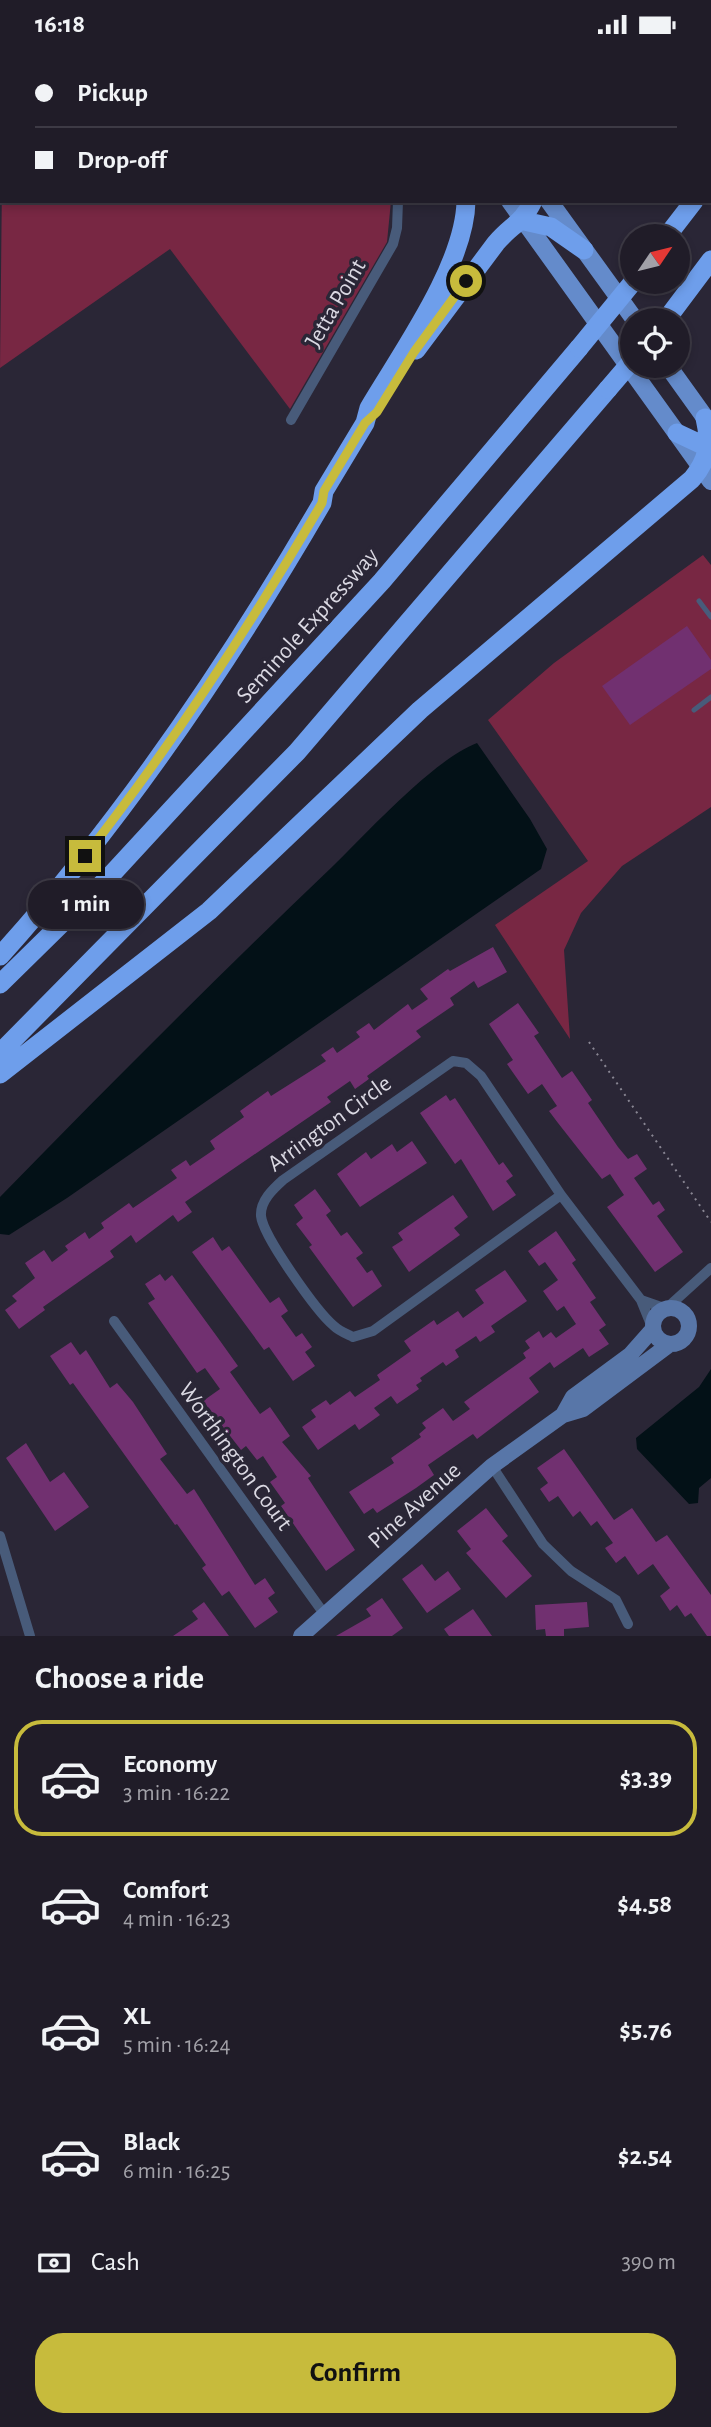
<!DOCTYPE html>
<meta charset="utf-8">
<style>
:root{--surface:#201c28;--page:#282530;--text:#f1f3f6;--muted:#a2a1a8;--line:#3d3a45;--accent:#c7bb3c}
body{margin:0;font-family:"Alegreya Sans",sans-serif;background:var(--page);color:var(--text);height:100vh;display:flex;flex-direction:column;font-size:26px;white-space:nowrap}
*{box-sizing:border-box;margin:0}
p{font-size:23px;color:var(--muted)}
.icon{flex:none;width:38px;height:38px;fill:none;stroke:currentColor;stroke-width:2;stroke-linecap:round;stroke-linejoin:round}
.map{position:relative;height:1587px;overflow:hidden}
.sheet{display:flex;flex-direction:column;background:var(--surface);flex:1}
.sheet>*{flex:none}
.hud{position:absolute;left:0px;top:0px;width:712px;height:154px;box-shadow:0 4px 10px #0003,0 0 0 2px var(--line);display:grid;align-content:center;height:154px;padding:0 35px;background:var(--surface)}
.needle{width:46px;rotate:55deg}
.buttons{position:absolute;left:620px;top:175px;display:grid;gap:14px}
.buttons a{display:grid;place-items:center;width:70px;height:70px;border-radius:50%;background:var(--surface);box-shadow:0 4px 10px #0003,0 0 0 2px var(--line);font-size:35px}
.end{position:absolute;width:32px;height:32px;margin:-16px;border:9px solid #c7bb3c;background:#111;box-shadow:0 0 0 4px #111}
.from{border-radius:50%}
.bubble{position:absolute;height:49px;border-radius:24px;background:var(--surface);box-shadow:0 4px 10px #0003,0 0 0 2px var(--line);font-size:23px;font-weight:700;line-height:49px;text-align:center}
.hud b{display:flex;align-items:center;gap:24px;height:66px;font-size:26px}
.hud b+b{border-top:2px solid var(--line)}
.hud i{width:18px;height:18px;background:var(--text)}
ul{padding:0;list-style:none}
li{display:flex;align-items:center;gap:21px;height:116px;margin:0 14px 10px;padding:0 21px;border:4px solid transparent;border-radius:28px}
li div{flex:1}
li b{display:block;font-size:26px}
li em{font-style:normal;font-weight:700}
li.active{border-color:var(--accent)}
li>.icon{width:63px;height:63px;stroke-width:1.5}
h2{padding:0 35px;font-size:32px;line-height:84px}
.pay{display:flex;align-items:center;gap:18px;height:77px;padding:0 35px;font-size:26px}
.pay p{margin-inline-start:auto}
.button{display:flex;gap:14px;margin-top:auto;padding:14px 35px}
.button a{flex:1;height:80px;border-radius:28px;background:var(--accent);color:#111;font-size:28px;font-weight:700;line-height:80px;text-align:center}
.status{display:flex;justify-content:space-between;align-items:center;height:49px;padding:0 35px;background:var(--surface);direction:ltr}
.status svg{height:19px;fill:currentColor}
.map>svg:first-child{display:block}
.green{fill:#782743}
.water{fill:#031117}
.building{fill:#713070}
.lines{fill:none;stroke-linecap:round;stroke-linejoin:round}
.path{stroke:#898693;stroke-width:2;stroke-dasharray:2 5;stroke-linecap:butt}
.lane{stroke:#485b7a;stroke-width:5}
.street{stroke:#485b7a;stroke-width:10}
.secondary{stroke:#5876a8;stroke-width:16}
.primary{stroke:#648bcb;stroke-width:18}
.highway{stroke:#6e9eeb;stroke-width:19}
.highway-bridge{stroke:#6e9eeb;stroke-width:19}
.route{stroke:#c7bb3c;stroke-width:9}
.labels{text-anchor:middle;stroke-width:7;stroke-linejoin:round;paint-order:stroke}
.street-label{font-size:24px;fill:#dad8e2;stroke:#2a2636}
</style>
<div class="status"><b>16:18</b><svg viewBox="0 0 49 12"><path d="M0 12V9h3v3zM5 12V6h3v6zM10 12V3h3v9zM15 12V0h3v12zM26 1h20v11H26zM47 4h2v5h-2z"/></svg></div>
<div class="map">
<svg width="711" height="1587" viewBox="0 0 711 1587">
<rect width="100%" height="100%" fill="#2a2636"/>
<!-- green -->
<path class="green" d="M2,132V152H391L387,193L290,360L170,200L0,319Z
M703,506L711,516V758L622,817L581,864L564,901L570,990L495,876L588,812L488,671L554,614Z"/>
<!-- water -->
<path class="water" d="M477,694L530,770L547,800L541,820L67,1149L9,1186L0,1185V1148C109,1036 219,926 332,818C368,783 433,711 477,694Z
M711,1320V1429L699,1439L698,1454L689,1455L637,1400L636,1389L699,1338Z"/>
<!-- building -->
<path class="building" d="M687,577L711,611V620L630,676L602,637Z
M493,898L507,923L478,939L474,932L450,949L454,956L416,982L421,988L367,1027L369,1030L355,1040L350,1032L327,1048L331,1053L185,1153L192,1163L178,1173L173,1166L136,1194L131,1186L110,1202L114,1208L43,1258L45,1261L19,1280L5,1261L17,1252L12,1247L35,1229L25,1214L44,1201L52,1213L68,1201L65,1197L85,1183L89,1190L104,1179L101,1174L129,1154L133,1159L177,1129L171,1121L186,1111L190,1117L215,1100L210,1092L244,1068L240,1062L268,1042L271,1047L309,1023L326,1012L321,1006L333,998L337,1004L360,988L356,983L369,974L374,981L408,955L412,961L428,950L420,940L448,920L450,922Z
M518,954L539,984L534,987L562,1029L572,1022L592,1051L588,1054L618,1098L628,1110L637,1105L647,1120L634,1129L653,1156L659,1152L665,1161L657,1167L683,1203L655,1223L607,1158L624,1146L610,1125L602,1130L558,1074L549,1062L557,1057L542,1035L528,1045L507,1015L513,1011L489,975Z
M446,1046L450,1052L455,1049L499,1116L503,1113L513,1127L506,1132L516,1146L493,1162L461,1110L455,1115L420,1064Z
M412,1092L427,1114L360,1158L337,1125L366,1103L371,1110L392,1095L397,1103Z
M315,1140L331,1162L326,1166L341,1187L347,1183L363,1204L356,1209L367,1224L372,1221L382,1237L353,1258L309,1198L312,1196L296,1175L303,1169L294,1156Z
M453,1146L468,1168L454,1179L460,1186L409,1223L392,1198L403,1191L398,1184Z
M556,1182L576,1211L572,1214L596,1249L590,1253L606,1276L599,1281L609,1295L589,1308L583,1299L554,1319L550,1313L529,1329L539,1343L477,1390L473,1385L428,1416L434,1426L416,1439L377,1464L373,1459L364,1465L349,1443L394,1414L391,1409L421,1388L419,1385L426,1379L422,1374L443,1359L453,1372L470,1360L464,1353L526,1309L523,1304L530,1299L525,1292L539,1282L543,1289L551,1283L556,1289L576,1275L564,1257L557,1262L543,1242L558,1231L545,1213L539,1217L528,1202Z
M213,1188L222,1202L229,1197L270,1254L279,1248L288,1262L281,1267L296,1288L302,1284L312,1298L305,1303L315,1317L293,1332L269,1298L264,1301L192,1203Z
M505,1221L527,1252L491,1277L495,1283L480,1293L476,1287L455,1301L459,1308L446,1317L443,1313L420,1329L422,1332L416,1336L419,1340L397,1355L391,1347L374,1359L380,1366L359,1381L355,1375L318,1401L302,1378L316,1368L311,1361L326,1351L330,1356L350,1342L355,1348L380,1331L377,1326L411,1302L404,1292L434,1271L437,1276L458,1262L463,1269L484,1254L475,1241Z
M160,1225L165,1232L172,1226L218,1289L238,1317L230,1323L260,1365L270,1358L290,1387L282,1393L311,1427L308,1429L355,1501L326,1522L281,1457L285,1454L270,1433L277,1428L263,1407L257,1411L246,1397L241,1401L203,1352L220,1340L205,1319L197,1324L148,1254L155,1250L145,1235Z
M71,1293L80,1306L86,1301L110,1339L117,1334L133,1353L167,1405L160,1410L187,1445L194,1440L255,1536L265,1529L275,1544L268,1549L278,1563L255,1579L229,1542L222,1547L202,1519L206,1516L177,1475L175,1476L73,1334L70,1336L50,1307Z
M26,1394L50,1433L64,1423L89,1458L55,1482L6,1409Z
M564,1400L614,1471L632,1459L656,1493L667,1486L711,1546V1587H707L691,1564L685,1568L677,1556L670,1562L660,1547L670,1539L653,1515L638,1526L625,1507L616,1514L605,1499L613,1494L597,1472L591,1477L580,1462L573,1468L558,1447L549,1453L540,1440L548,1434L537,1419Z
M486,1459L508,1487L502,1492L532,1527L506,1549L466,1504L471,1500L457,1482Z
M422,1515L435,1532L448,1522L461,1540L427,1564L402,1530Z
M382,1549L403,1579L392,1587H336L371,1567L366,1560Z
M204,1553L229,1587H173L198,1570L192,1562Z
M587,1553L589,1578L564,1580V1587H546L545,1580L536,1581L535,1556Z
M473,1560L492,1587H449L444,1580Z"/>
<g class="lines">
<!-- path -->
<path class="path" d="M281,2L285,0
M0,144L2,143
M589,993L711,1173"/>
<!-- lane -->
<path class="lane" d="M699,552L711,568
M694,661L711,648"/>
<!-- street -->
<path class="street" d="M332,0L333,2
M291,371L393,195L397,179L398,152
M453,1012L466,1014L481,1027L561,1146L373,1282L353,1288C347,1285 339,1282 334,1277C317,1263 263,1187 261,1167C260,1152 273,1140 283,1131Z
M561,1146L641,1251L652,1278
M641,1251L664,1259
M668,1258L711,1219
M114,1272L325,1566
M492,1417L543,1495L571,1522L616,1551L628,1575
M0,1487L30,1587"/>
<!-- secondary -->
<path class="secondary" d="M653 1277a18 18 0 1 1 36 0a18 18 0 1 1-36 0Z
M563,1366L573,1348L630,1306L653,1280
M301,1587L492,1417L563,1366L583,1360L670,1295"/>
<!-- primary -->
<path class="primary" d="M400,0L401,2
M444,0L445,2
M510,152L711,432
M549,152L635,271
M668,317L711,377"/>
<!-- highway -->
<path class="highway" d="M655,2L657,0
M674,2L676,0
M710,131L711,130
M524,172L551,178L584,201
M667,187L694,152
M666,271L711,211
M416,301L496,194C511,176 522,175 533,152
M677,384L711,400
M0,907C124,770 229,614 322,454L324,442L365,374L369,359C402,303 465,216 466,152
M0,935L111,826L382,532L579,299
M0,1004L297,703L608,340
M0,1025L209,862L420,661L692,430C708,411 711,394 705,369"/>
<!-- highway-bridge -->
<path class="highway-bridge" d="M579,299L633,233
M608,340L632,312"/>
</g>
<g class="lines">
<!-- route -->
<path class="route" d="M85,807C172,696 250,577 322,454L324,442L365,374L377,363L414,303L466,232"/>
</g>
<g class="labels">
<!-- street labels -->
<g class="street-label">
<text transform="translate(335 254) rotate(-60)" y="8">Jetta Point</text>
<text transform="translate(307 576) rotate(-48)" y="8">Seminole Expressway</text>
<text transform="translate(329 1074) rotate(-36)" y="8">Arrington Circle</text>
<text transform="translate(236 1407) rotate(54)" y="8">Worthington Court</text>
<text transform="translate(414 1456) rotate(-42)" y="8">Pine Avenue</text>
</g>
</g>
</svg>
<div class="buttons">
<a><svg class="needle" viewBox="-14 -14 28 28"><path d="M0-13l5 13h-10z" fill="#e53935"/><path d="M0 13l5-13h-10z" fill="#a2a1a8"/></svg></a>
<a><svg class="icon" aria-label="locate" viewBox="0 0 24 24"><circle cx="12" cy="12" r="6"/><path d="M12 2v4M12 18v4M2 12h4M18 12h4"/></svg></a>
</div>
<i class="end from" style="left:466px;top:232px"></i>
<i class="end" style="left:85px;top:807px"></i>
<div class="bubble" style="left:28px;top:831px;width:116px">1 min</div>
<div class="hud">
<b><i class="from"></i>Pickup</b>
<b><i></i>Drop-off</b>
</div>
</div>
<section class="sheet">
<h2>Choose a ride</h2>
<ul>
<li class="active"><svg class="icon" aria-label="car" viewBox="0 0 24 24"><path d="M5 17H2v-5l4-1 3-4h7l3 4 3 1v5h-3M9 17h6M6 11h13"/><circle cx="7" cy="17" r="2"/><circle cx="17" cy="17" r="2"/></svg><div><b>Economy</b><p>3 min · 16:22</p></div><em>$3.39</em></li>
<li><svg class="icon" aria-label="car" viewBox="0 0 24 24"><path d="M5 17H2v-5l4-1 3-4h7l3 4 3 1v5h-3M9 17h6M6 11h13"/><circle cx="7" cy="17" r="2"/><circle cx="17" cy="17" r="2"/></svg><div><b>Comfort</b><p>4 min · 16:23</p></div><em>$4.58</em></li>
<li><svg class="icon" aria-label="car" viewBox="0 0 24 24"><path d="M5 17H2v-5l4-1 3-4h7l3 4 3 1v5h-3M9 17h6M6 11h13"/><circle cx="7" cy="17" r="2"/><circle cx="17" cy="17" r="2"/></svg><div><b>XL</b><p>5 min · 16:24</p></div><em>$5.76</em></li>
<li><svg class="icon" aria-label="car" viewBox="0 0 24 24"><path d="M5 17H2v-5l4-1 3-4h7l3 4 3 1v5h-3M9 17h6M6 11h13"/><circle cx="7" cy="17" r="2"/><circle cx="17" cy="17" r="2"/></svg><div><b>Black</b><p>6 min · 16:25</p></div><em>$2.54</em></li>
</ul>
<div class="pay"><svg class="icon" aria-label="cash" viewBox="0 0 24 24"><path d="M3 7h18v10H3z"/><circle cx="12" cy="12" r="2"/></svg>Cash<p>390 m</p></div>
<div class="button"><a>Confirm</a></div>
</section>
